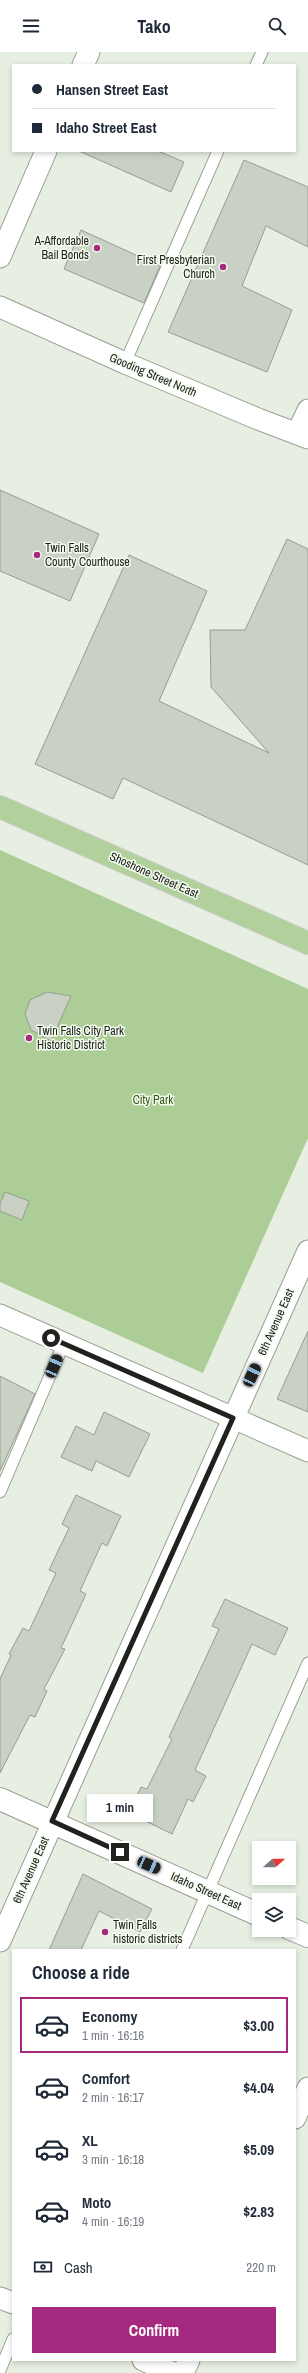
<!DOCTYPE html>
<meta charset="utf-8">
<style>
:root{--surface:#fff;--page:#f2f2f3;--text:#1f2937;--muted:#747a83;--line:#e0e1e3;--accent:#a52a7f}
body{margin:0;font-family:"Archivo Narrow",sans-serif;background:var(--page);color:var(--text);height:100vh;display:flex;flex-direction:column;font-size:15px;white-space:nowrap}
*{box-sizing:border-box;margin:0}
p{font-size:13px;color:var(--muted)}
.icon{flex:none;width:22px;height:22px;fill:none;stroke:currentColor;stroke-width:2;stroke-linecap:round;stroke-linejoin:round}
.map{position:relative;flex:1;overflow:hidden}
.sheet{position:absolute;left:12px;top:1897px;width:284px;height:412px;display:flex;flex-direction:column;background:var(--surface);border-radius:0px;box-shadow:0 2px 6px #0003}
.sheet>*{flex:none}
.top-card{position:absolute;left:12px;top:12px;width:284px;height:88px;border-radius:0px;box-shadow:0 2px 6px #0003;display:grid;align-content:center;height:88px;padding:0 20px;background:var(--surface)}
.needle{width:26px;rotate:69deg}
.fabs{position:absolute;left:252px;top:1789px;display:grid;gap:8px}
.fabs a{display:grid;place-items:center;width:44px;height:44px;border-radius:0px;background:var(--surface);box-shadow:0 2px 6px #0003;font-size:20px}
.end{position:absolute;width:18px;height:18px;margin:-9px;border:5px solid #20221e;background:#fff;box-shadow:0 0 0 2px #fff}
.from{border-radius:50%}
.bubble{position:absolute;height:28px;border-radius:0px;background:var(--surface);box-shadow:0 2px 6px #0003;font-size:13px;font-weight:700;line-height:28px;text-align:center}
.car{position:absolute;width:12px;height:24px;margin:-12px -6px;border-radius:5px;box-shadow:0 0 3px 1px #0007;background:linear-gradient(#222 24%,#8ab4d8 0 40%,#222 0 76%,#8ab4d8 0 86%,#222 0)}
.top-card b{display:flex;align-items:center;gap:14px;height:38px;font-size:15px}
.top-card b+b{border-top:1px solid var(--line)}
.top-card i{width:10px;height:10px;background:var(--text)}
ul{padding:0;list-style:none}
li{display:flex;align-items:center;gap:12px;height:56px;margin:0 8px 6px;padding:0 12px;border:2px solid transparent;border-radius:0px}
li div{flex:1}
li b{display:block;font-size:15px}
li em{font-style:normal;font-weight:700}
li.active{border-color:var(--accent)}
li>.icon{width:36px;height:36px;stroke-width:1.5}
h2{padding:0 20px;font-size:18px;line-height:48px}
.pay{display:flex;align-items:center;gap:10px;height:44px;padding:0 20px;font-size:15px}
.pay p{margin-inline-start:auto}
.cta{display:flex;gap:8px;margin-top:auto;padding:8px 20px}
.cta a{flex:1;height:46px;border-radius:0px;background:var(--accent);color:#fff;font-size:16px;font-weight:700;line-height:46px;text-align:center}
header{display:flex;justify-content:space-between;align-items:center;height:52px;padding:0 20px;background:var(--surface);font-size:18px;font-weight:700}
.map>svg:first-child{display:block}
.green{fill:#accd96}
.building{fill:#c9d1c4;stroke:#969d91}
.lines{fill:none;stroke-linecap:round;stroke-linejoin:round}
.lane-casing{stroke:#989f93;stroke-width:13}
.street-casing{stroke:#989f93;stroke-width:23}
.secondary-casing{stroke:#989f93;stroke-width:24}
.primary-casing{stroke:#cecece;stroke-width:24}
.lane{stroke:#fff;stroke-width:11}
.street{stroke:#fff;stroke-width:21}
.secondary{stroke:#fff;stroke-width:22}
.primary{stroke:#b2d09c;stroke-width:22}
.route{stroke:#20221e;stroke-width:5}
.poi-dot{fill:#a52a7f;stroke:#f4fcef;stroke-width:1.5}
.labels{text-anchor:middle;stroke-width:3;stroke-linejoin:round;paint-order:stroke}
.poi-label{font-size:12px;fill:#20221e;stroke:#f4fcef;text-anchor:start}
.street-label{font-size:12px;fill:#20221e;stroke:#f4fcef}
.park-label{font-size:12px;fill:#335614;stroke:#f4fcef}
</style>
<header><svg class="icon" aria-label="menu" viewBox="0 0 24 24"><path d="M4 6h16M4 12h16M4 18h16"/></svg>Tako<svg class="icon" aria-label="search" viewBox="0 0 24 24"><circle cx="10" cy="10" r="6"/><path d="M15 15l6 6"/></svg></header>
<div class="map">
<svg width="308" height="2321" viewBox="0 0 308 2321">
<rect width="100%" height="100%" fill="#e7efe2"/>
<!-- green -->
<path class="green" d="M0,798L308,937V1086L203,1321L0,1230Z"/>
<!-- building -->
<path class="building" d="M79,99H158L184,110L171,140Z
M244,108L308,135V195L266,174L242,234L292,258L267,320L168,280Z
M81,178L160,214L144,251L64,217Z
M0,438L99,482L70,549L0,519Z
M287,487L308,497V813L123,726L113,747L35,712L129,503L207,539L159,649L269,701L211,635L210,578H245Z
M47,940L71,944L51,989L31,978L25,962L30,948Z
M5,1140L29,1149L22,1168L0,1159V1152Z
M308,1279V1360L277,1347Z
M0,1324L35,1342L0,1419Z
M104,1360L150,1382L129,1425L96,1409L92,1419L61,1405L76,1374L94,1383Z
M76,1443L121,1464L107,1494L102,1491L80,1539L86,1542L61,1596L65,1597L44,1637L47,1639L35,1665L30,1663L0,1721V1627L11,1603L9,1602L23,1576L29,1579L56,1521L49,1518L69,1476L62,1472Z
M225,1547L288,1576L275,1603L252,1592L195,1718L206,1724L193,1750L188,1747L172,1782L129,1761L141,1735L147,1737L172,1687L169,1685L219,1577L212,1574Z
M83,1822L152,1857L140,1880L99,1859L81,1898H49Z"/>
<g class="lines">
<!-- lane casing -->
<g class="lane-casing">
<path id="lane" d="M256,13L262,0
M125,311L218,99
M0,1440L64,1291
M182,1898L308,1611
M0,2318L13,2287"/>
</g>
<!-- street casing -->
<g class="street-casing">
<path id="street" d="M83,13L89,0
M0,205L46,99
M0,255L125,311L258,367L308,386
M297,382L308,358
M0,1263L308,1399
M0,1889L308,1199
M295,2066L308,2036
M0,2246L13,2251
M143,2308L173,2321
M183,2321L189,2308"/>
</g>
<!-- secondary casing -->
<g class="secondary-casing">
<path id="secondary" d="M0,1747L259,1863
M289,1876L308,1884"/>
</g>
<!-- primary casing -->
<g class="primary-casing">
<path id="primary" d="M0,755L308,891"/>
</g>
<!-- lane -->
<use href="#lane" class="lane"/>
<!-- street -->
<use href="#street" class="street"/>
<!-- secondary -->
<use href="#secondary" class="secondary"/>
<!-- primary -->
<use href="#primary" class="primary"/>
</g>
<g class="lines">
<!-- route -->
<path class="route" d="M51,1286L233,1366L52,1769L120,1800"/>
</g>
<!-- markers -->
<g class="poi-dot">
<circle cx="97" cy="196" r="4"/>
<circle cx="223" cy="215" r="4"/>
<circle cx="37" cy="503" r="4"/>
<circle cx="29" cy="986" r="4"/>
<circle cx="105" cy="1880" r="4"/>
</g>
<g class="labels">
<!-- poi labels -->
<g class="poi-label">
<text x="89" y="193" text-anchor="end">A-Affordable<tspan x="89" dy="14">Bail Bonds</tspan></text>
<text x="215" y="212" text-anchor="end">First Presbyterian<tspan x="215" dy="14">Church</tspan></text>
<text x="45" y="500">Twin Falls<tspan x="45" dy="14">County Courthouse</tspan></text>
<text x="37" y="983">Twin Falls City Park<tspan x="37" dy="14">Historic District</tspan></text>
<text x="113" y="1877">Twin Falls<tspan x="113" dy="14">historic districts</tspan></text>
</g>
<!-- street labels -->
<g class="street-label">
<text transform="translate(153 323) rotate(23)" y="4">Gooding Street North</text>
<text transform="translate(154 823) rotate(24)" y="4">Shoshone Street East</text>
<text transform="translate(276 1270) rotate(-66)" y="4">6th Avenue East</text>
<text transform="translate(31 1818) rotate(-66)" y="4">6th Avenue East</text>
<text transform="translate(206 1839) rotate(24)" y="4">Idaho Street East</text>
</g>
<!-- park labels -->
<g class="park-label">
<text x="153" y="1052">City Park</text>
</g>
</g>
</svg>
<div class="fabs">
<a><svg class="needle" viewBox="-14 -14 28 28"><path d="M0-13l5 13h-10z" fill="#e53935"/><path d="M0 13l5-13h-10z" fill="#747a83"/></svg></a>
<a><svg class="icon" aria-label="layers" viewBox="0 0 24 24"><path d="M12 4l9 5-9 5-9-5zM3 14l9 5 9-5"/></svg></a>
</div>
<i class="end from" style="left:51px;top:1286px"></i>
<i class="end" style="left:120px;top:1800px"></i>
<div class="bubble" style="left:87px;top:1742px;width:66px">1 min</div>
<i class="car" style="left:54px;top:1314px;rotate:23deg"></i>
<i class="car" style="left:252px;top:1323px;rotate:25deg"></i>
<i class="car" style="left:149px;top:1813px;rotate:114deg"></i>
<div class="top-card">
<b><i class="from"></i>Hansen Street East</b>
<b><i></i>Idaho Street East</b>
</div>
<section class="sheet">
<h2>Choose a ride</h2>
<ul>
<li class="active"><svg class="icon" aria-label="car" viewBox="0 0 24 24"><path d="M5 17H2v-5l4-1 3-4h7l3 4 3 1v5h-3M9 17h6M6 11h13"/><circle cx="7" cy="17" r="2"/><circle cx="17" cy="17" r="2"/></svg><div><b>Economy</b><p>1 min · 16:16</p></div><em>$3.00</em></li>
<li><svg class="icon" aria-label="car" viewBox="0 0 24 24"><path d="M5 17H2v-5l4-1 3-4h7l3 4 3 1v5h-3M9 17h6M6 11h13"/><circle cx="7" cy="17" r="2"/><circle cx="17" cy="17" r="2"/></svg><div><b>Comfort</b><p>2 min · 16:17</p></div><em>$4.04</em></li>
<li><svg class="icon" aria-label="car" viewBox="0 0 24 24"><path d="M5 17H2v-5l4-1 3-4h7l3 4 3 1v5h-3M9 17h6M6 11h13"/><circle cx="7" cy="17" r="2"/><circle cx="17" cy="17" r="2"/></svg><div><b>XL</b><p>3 min · 16:18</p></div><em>$5.09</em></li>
<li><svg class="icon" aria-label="car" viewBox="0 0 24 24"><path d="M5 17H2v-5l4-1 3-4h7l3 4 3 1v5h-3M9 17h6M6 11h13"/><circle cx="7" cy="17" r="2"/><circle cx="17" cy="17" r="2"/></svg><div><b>Moto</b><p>4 min · 16:19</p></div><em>$2.83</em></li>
</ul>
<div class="pay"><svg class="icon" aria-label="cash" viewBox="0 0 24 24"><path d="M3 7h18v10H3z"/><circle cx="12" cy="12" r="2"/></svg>Cash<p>220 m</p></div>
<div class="cta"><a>Confirm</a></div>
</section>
</div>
